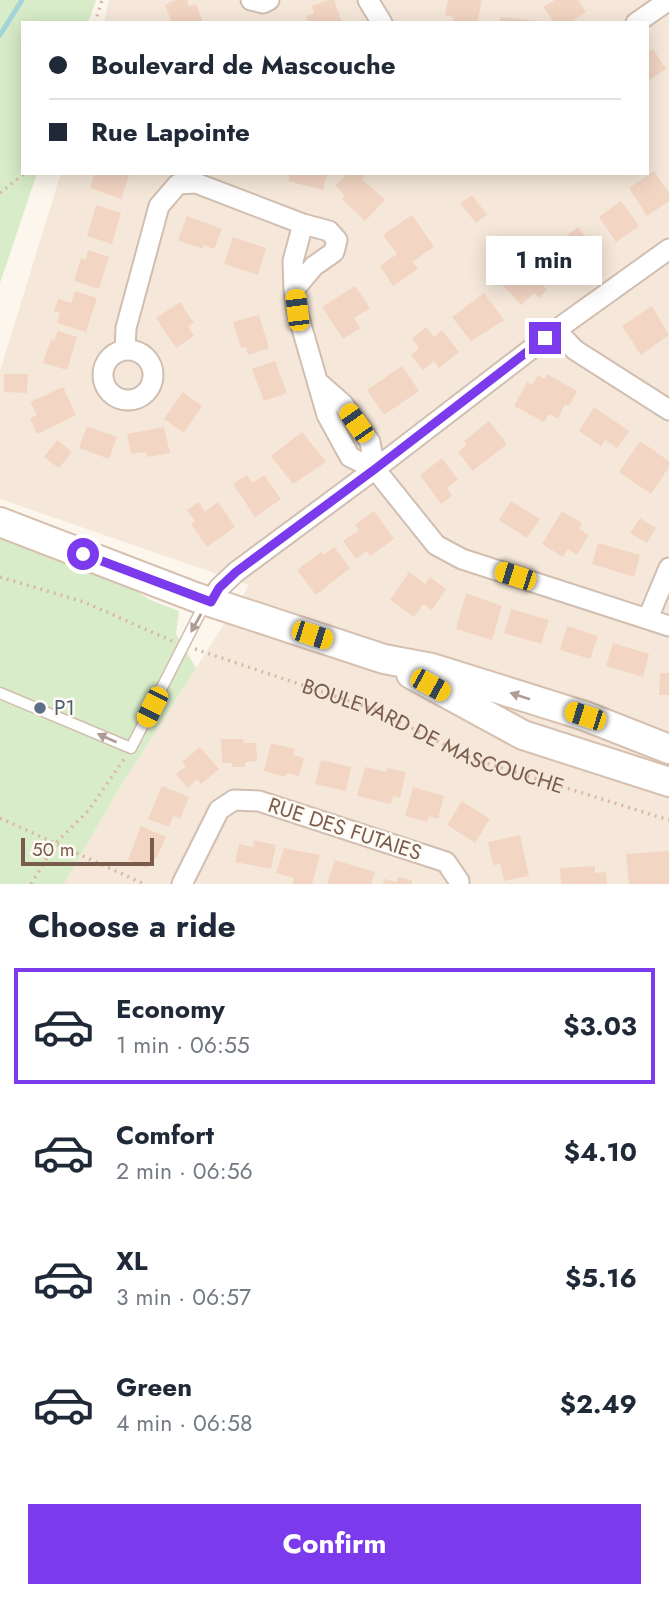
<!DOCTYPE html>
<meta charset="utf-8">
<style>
:root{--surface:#fff;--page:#f6f6f7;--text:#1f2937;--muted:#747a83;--line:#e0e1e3;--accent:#7c3aed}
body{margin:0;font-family:Jost,sans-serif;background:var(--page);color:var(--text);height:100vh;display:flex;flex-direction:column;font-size:26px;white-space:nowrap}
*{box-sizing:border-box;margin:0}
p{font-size:23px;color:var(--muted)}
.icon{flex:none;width:38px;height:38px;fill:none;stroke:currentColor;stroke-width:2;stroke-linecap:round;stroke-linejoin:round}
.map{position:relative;height:884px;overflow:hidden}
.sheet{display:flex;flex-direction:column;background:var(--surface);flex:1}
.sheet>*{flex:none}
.hud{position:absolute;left:21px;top:21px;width:628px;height:154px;border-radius:0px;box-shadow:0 4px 18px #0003;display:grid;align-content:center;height:154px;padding:0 28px;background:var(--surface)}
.scale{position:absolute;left:21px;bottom:18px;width:133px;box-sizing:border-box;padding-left:7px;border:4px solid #7a5c4d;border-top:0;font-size:19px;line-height:24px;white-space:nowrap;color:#7a5c4d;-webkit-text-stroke:5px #fffaf3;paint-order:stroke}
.end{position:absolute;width:32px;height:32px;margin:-16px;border:9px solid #7c3aed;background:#fff;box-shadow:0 0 0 4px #fff}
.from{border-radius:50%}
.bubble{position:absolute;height:49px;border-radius:0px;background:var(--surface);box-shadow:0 4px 18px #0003;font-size:23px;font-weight:700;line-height:49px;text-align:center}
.car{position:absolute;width:21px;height:42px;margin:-21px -10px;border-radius:9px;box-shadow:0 0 5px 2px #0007;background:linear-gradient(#f5c518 24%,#345 0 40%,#f5c518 0 76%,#345 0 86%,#f5c518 0)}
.hud b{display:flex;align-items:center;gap:24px;height:66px;font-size:26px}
.hud b+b{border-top:2px solid var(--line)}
.hud i{width:18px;height:18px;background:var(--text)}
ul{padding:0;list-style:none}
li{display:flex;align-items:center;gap:21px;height:116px;margin:0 14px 10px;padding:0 14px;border:4px solid transparent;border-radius:0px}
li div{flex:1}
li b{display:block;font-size:26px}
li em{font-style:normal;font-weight:700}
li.selected{border-color:var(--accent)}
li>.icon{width:63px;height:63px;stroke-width:1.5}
h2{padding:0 28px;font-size:32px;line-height:84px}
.button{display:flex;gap:14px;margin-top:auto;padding:14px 28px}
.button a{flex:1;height:80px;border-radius:0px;background:var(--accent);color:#fff;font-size:28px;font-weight:700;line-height:80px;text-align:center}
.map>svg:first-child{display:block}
.residential{fill:#f5e8da}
.green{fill:#d8ecc9}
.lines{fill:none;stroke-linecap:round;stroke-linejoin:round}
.stream{stroke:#a5d3da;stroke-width:5}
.building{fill:#f3d5c3}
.lane-casing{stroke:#d1beb0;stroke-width:13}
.street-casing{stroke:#d1beb0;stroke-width:23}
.secondary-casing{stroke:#d6c0b0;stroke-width:32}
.path{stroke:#d9b8a5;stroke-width:3.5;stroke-dasharray:2 5;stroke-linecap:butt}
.lane{stroke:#fff;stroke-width:10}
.street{stroke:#fff;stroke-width:19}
.secondary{stroke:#fff;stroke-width:28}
.oneway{fill:#af9d94}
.route{stroke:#7c3aed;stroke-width:9}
.service-dot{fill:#5c6f8a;stroke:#fffaf3;stroke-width:2.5}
.labels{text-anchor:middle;stroke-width:5;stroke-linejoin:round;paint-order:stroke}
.service-label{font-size:21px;fill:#4e5e75;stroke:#fffaf3;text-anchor:start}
.street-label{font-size:21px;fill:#7a5c4d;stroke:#fffaf3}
</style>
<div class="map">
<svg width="669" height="884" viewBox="0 0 669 884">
<rect width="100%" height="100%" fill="#fdf6ec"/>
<!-- residential -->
<path class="residential" d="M109,0H669V884H64L117,792L249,585L0,499V371L61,173H648V23H104Z"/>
<!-- green -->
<path class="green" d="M0,0H96L88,23H23V173H37L0,283Z
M0,539L134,589L148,599L179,611L176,634L196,668L117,792L64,884H0Z"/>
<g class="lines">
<!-- stream -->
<path class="stream" d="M0,35L22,0"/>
</g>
<!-- building -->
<path class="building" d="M176,0H187L189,6L196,4L203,23H172L165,5Z
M329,0H334L342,23H308L306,16L314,13L312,6Z
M448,0H482L477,23H453L454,17L445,15Z
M555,0H578L586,12L570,23H554L543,7Z
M500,17L538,21V23H500Z
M653,49L666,69L648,81V52Z
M654,171L669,193V201L647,216L629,188Z
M95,173H130L121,199L90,188Z
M290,173H323L327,174L323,190L288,181Z
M348,173H367L362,179L385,200L365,221L342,199L345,195L335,186Z
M472,195L487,215L476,223L460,203Z
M621,201L639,226L616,242L599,217Z
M96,205L121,213L112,244L87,236Z
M412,215L434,247L412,262L418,269L393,286L380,266L397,254L383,235Z
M187,216L222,229L214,249L204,245L203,249L178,240Z
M578,227L593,246L565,268L550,248Z
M233,237L266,248L258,275L224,264Z
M88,250L109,257L99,289L74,281L81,258L86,260Z
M519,263L530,276L533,273L547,290L539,298L534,293L521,305L499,281Z
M355,286L370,308L354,318L360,328L343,339L322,307Z
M75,291L97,298L86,332L57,323L60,313L54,311L58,299L71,303Z
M484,293L504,320L471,341L452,317Z
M180,302L194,323L188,326L194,336L176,348L156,318Z
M652,306L669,335L641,355L622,326Z
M259,315L269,348L248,355L246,347L241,348L233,322Z
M426,327L434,337L442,330L459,352L439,368L434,361L423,370L411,355L419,348L412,338Z
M58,331L77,337L67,370L43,363L51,339L54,341Z
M275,361L287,393L264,401L252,369Z
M402,366L419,391L384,415L367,390Z
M4,374H28L27,393L4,392Z
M547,374L577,391L569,406L565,404L558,419L549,414L544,422L514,406L527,382L532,385L538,375L545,379Z
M63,387L76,415L37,434L30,418L37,415L30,402Z
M183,392L202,406L184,433L164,419Z
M594,407L629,431L617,448L605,440L601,446L579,431Z
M489,421L507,444L473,471L458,452L467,445L464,441Z
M87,426L117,437L109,459L79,448Z
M164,427L170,453L147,457L146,452L131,454L127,434Z
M302,432L326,462L293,484L271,456Z
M57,440L72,452L59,468L44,457Z
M640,441L669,461V467L651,494L619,472Z
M442,458L458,480L447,488L452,496L441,504L420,475Z
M247,475L252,483L264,475L281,499L255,517L233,484Z
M511,501L540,519L527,538L499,520Z
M199,502L205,512L218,502L235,527L207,547L191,524L195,521L187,510Z
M374,511L394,539L370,556L367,551L356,559L343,541L359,530L355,525Z
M562,511L582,523L579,529L589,535L577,555L568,549L563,557L542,544Z
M640,518L656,528L647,543L630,533Z
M598,543L640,555L634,577L592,564Z
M334,547L350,568L316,595L297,570L321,552L324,555Z
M409,572L425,584L430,577L446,589L432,610L423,604L414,617L390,600Z
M466,593L502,606L492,640L456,629Z
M511,609L549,620L541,644L504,633Z
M567,626L598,636L590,659L560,650Z
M613,643L649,654L643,677L606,666Z
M660,673H669V695H659Z
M221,739H243L244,743H256L257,761L245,762V767H232V763H222Z
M271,743L295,749L293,755L304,758L299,776L287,773L285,777L264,771Z
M200,747L219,769L201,784L197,779L188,788L176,774L186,766L182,762Z
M321,760L351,767L346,791L315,784Z
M365,767L386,772L387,768L406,772L400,798L393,796L391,804L357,796Z
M162,786L189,797L180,819L173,816L169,827L148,819Z
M413,787L444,796L438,819L429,816L427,822L405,816Z
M462,801L490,819L475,843L447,825Z
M141,826L166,837L156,859L152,858L147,868L128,860Z
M520,835L529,876L504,881L500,864L493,865L488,842Z
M254,840L276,845L271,869L235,862L239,844L253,847Z
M284,848L320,855L312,884H292L294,878L276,873Z
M669,851V884H629L626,854Z
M335,860L375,872L371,884H327Z
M595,866V873L606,872L607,884H561L560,868Z
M398,877L412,880V884H383L384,879L397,882Z"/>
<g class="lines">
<!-- lane casing -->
<g class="lane-casing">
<path id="lane" d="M0,693L131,748L200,613L208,605"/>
</g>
<!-- street casing -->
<g class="street-casing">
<path id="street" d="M251,0L263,3L269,0
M368,0L382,23
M636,23L669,0
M303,224L293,261L294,290L297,311L327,415L350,457L375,469L436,545L462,559L669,626
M556,330L575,350L669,410
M125,350L126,328L159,206L178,184L196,183L303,224L329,231L337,240L334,252L314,266L294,290
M103 375a25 25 0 1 1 50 0a25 25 0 1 1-50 0Z
M319,383L343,404L370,442L375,469
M211,602L219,588L236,572L375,469L556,330L669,249
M648,618L669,568
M182,884L219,810L234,800L259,801L446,862L459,881V884"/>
</g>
<!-- secondary casing -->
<g class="secondary-casing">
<path id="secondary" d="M0,522L195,597L384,659L432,668L585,716L669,749
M411,674L523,735L669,782"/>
</g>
<!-- path -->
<g class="path">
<path d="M95,23L102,0"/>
<path d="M0,193L25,173"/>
<path d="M0,577L84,602L172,641"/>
<path id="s1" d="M195,649L376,710L473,759L669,820"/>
<path d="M0,818L144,884"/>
<path d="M31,884L57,842L88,811L124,759"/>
</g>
<!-- lane -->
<use href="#lane" class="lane"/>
<!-- street -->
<use href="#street" class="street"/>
<!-- secondary -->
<use href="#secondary" class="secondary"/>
</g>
<!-- one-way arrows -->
<defs><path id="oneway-solid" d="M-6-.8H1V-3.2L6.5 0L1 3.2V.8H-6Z" transform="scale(1.75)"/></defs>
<g class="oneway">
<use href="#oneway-solid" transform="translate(196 623) rotate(119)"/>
<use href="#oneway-solid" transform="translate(520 696) rotate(-162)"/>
<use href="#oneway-solid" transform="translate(107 738) rotate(-156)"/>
</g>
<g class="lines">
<!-- route -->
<path class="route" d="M83,554L211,602L219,588L236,572L375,469L545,338"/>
</g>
<!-- markers -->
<circle class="service-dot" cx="40" cy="708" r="7"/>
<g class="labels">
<!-- service labels -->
<g class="service-label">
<text x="54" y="715">P1</text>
</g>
<!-- street labels -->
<g class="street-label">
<text dy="7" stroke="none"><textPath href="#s1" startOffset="254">BOULEVARD DE MASCOUCHE</textPath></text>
<text transform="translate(345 829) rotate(18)" y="7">RUE DES FUTAIES</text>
</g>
</g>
</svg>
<div class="scale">50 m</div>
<i class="end from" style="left:83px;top:554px"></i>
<i class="end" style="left:545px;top:338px"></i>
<div class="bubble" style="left:486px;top:236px;width:116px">1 min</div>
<i class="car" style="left:297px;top:310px;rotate:353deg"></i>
<i class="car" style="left:356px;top:423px;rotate:325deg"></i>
<i class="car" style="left:515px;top:576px;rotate:288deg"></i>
<i class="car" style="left:312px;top:635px;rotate:108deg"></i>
<i class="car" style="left:430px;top:685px;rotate:119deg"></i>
<i class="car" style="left:152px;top:707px;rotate:207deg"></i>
<i class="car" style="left:585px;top:716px;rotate:288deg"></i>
<div class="hud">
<b><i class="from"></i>Boulevard de Mascouche</b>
<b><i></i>Rue Lapointe</b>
</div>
</div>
<section class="sheet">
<h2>Choose a ride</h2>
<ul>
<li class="selected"><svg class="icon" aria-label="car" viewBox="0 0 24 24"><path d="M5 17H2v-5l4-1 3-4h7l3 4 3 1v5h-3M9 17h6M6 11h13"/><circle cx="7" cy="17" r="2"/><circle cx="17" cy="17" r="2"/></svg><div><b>Economy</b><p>1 min · 06:55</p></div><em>$3.03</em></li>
<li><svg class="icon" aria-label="car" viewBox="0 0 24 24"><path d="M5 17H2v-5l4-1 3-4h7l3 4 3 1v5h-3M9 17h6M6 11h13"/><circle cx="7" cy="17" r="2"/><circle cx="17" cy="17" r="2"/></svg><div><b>Comfort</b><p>2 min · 06:56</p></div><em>$4.10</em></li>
<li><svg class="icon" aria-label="car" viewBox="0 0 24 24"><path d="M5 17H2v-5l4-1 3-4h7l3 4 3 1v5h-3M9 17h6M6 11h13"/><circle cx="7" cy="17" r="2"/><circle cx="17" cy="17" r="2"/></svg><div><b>XL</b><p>3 min · 06:57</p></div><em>$5.16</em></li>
<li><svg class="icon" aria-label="car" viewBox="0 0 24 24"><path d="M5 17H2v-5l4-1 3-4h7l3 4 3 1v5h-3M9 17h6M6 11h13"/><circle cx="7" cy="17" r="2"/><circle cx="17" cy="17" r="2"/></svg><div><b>Green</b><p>4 min · 06:58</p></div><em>$2.49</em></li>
</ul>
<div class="button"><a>Confirm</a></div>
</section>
